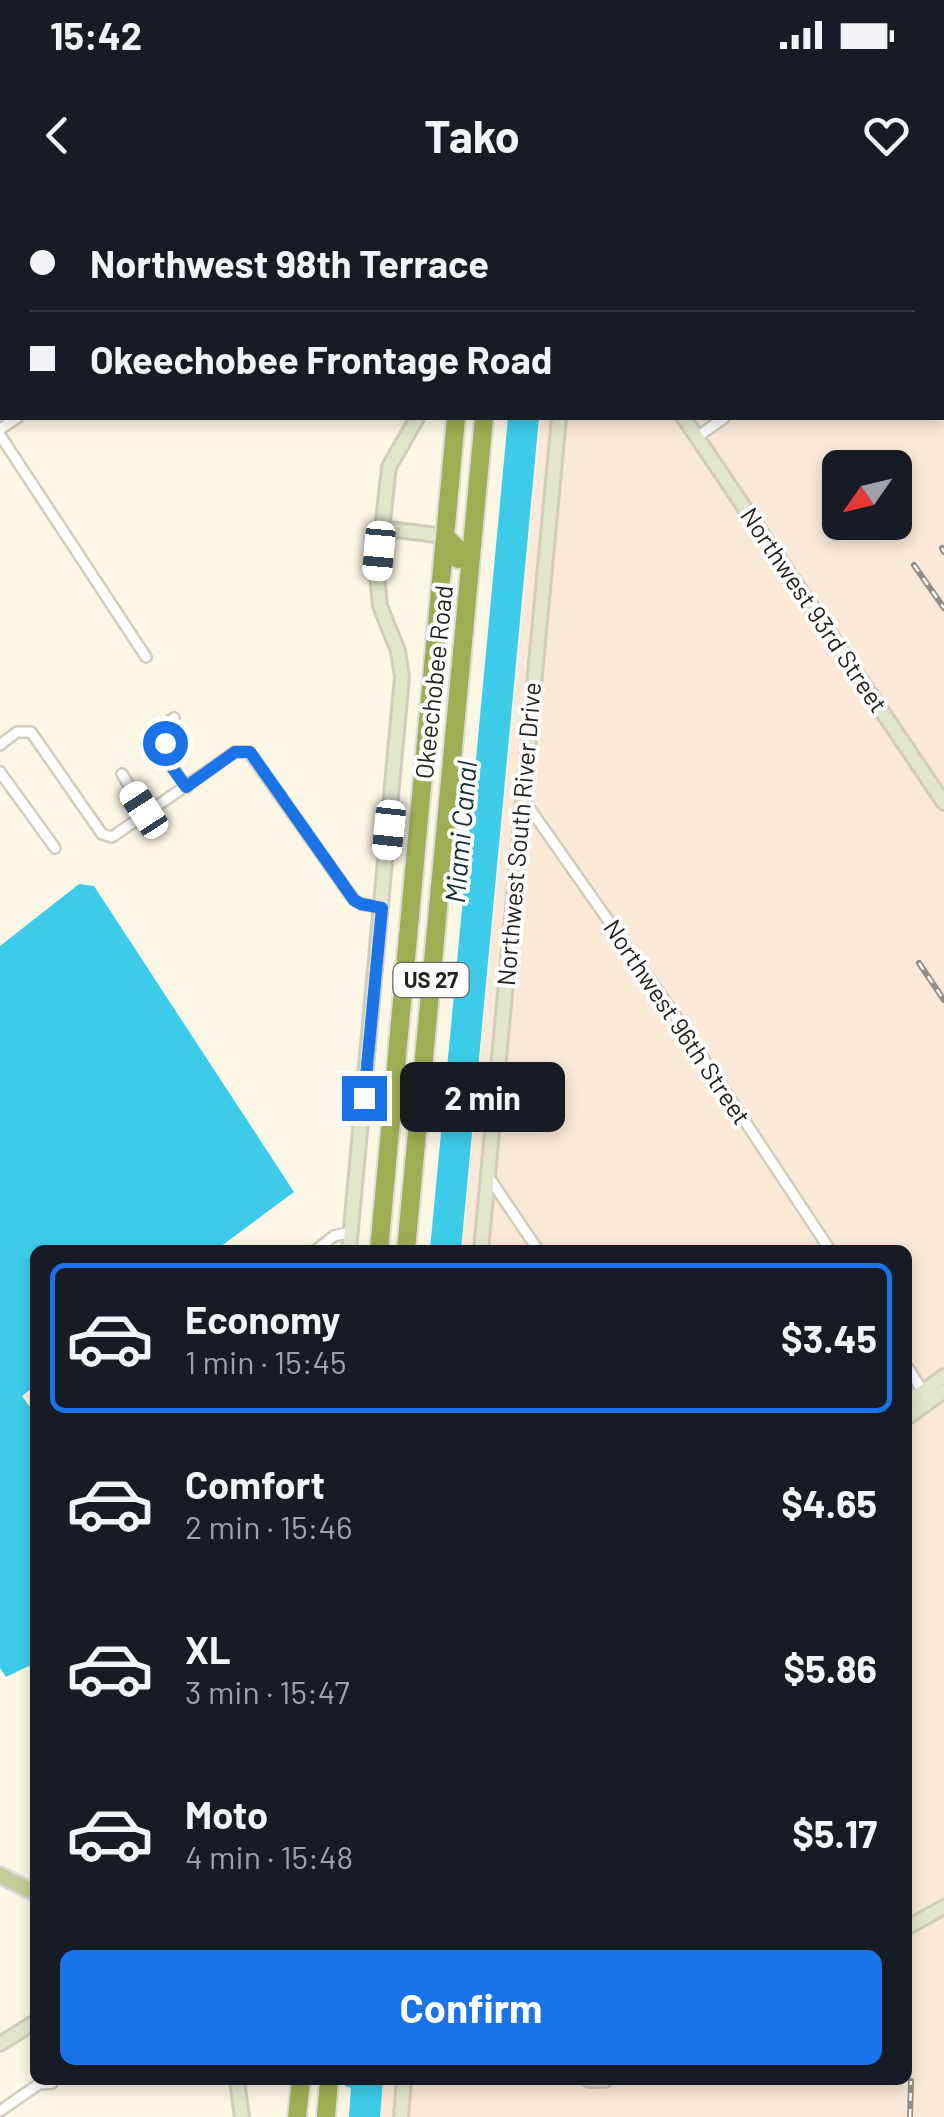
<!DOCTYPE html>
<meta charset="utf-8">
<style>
:root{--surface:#171b24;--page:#242831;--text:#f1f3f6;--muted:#9ea1a6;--line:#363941;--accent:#1a73e8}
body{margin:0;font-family:Barlow,sans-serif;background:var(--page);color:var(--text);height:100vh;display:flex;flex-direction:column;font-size:38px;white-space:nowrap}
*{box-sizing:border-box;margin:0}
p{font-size:32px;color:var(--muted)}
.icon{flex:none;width:55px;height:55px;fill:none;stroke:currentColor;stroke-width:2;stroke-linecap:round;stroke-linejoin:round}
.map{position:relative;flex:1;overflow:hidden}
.details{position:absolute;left:30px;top:1045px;width:882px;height:840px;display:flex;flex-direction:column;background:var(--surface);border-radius:15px;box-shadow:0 5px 15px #0003}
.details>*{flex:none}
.guide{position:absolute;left:0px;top:0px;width:945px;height:220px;box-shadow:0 5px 15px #0003;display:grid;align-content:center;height:220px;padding:0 30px;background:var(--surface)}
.needle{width:65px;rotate:236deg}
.controls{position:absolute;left:822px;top:250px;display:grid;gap:20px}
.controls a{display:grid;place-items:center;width:90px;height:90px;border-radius:15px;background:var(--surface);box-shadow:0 5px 15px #0003;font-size:50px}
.end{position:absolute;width:45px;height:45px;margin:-22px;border:12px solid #1a73e8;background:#fff;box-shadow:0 0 0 5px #fff}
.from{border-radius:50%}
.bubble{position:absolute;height:70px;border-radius:15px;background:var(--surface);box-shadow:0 5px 15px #0003;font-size:32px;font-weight:700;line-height:70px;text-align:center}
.car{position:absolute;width:30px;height:60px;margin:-30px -15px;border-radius:12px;box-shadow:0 0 8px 2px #0007;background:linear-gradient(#fff 24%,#345 0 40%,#fff 0 76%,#345 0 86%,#fff 0)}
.guide b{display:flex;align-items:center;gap:35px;height:95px;font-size:38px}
.guide b+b{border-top:2px solid var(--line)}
.guide i{width:25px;height:25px;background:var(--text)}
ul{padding:18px 0 0;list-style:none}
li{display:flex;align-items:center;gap:30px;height:150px;margin:0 20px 15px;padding:0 10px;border:5px solid transparent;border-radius:15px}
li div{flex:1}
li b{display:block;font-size:38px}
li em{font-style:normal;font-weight:700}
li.selected{border-color:var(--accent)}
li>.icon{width:90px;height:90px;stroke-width:1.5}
.primary-button{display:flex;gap:20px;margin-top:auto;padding:20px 30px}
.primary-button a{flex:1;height:115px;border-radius:15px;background:var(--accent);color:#fff;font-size:40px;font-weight:700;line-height:115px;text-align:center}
.status{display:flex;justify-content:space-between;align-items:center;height:70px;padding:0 50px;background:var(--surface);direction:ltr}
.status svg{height:28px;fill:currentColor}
header{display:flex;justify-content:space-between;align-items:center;height:130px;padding:0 30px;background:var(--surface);font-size:45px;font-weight:700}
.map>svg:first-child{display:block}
.industrial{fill:#fae9d7;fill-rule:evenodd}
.water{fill:#3ccce9}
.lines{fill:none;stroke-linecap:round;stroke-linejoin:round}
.street-casing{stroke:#d2ccbb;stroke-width:14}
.secondary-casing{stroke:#d2ccbb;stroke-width:18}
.primary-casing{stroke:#dcdcdb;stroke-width:20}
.highway-casing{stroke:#dcdcdb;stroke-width:22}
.street{stroke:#fff;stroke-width:9}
.secondary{stroke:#e2e7cb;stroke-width:12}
.primary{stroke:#c6ce98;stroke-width:15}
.highway{stroke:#a0ae53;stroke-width:18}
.rail-casing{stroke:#918d80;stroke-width:6}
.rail{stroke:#fff;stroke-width:2.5;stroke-dasharray:8;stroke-linecap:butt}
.route{stroke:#1a73e8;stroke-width:12}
.labels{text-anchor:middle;stroke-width:8;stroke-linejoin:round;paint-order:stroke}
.shield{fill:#fff;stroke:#676661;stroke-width:2.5}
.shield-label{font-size:22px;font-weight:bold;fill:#26241d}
.street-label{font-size:25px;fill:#26241d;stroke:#fff}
.water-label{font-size:28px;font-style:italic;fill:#182f35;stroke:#fff}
</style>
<div class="status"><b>15:42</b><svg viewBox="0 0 49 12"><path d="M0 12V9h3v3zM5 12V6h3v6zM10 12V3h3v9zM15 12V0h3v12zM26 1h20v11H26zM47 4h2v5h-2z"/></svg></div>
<header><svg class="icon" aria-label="back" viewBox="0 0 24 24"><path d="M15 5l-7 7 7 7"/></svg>Tako<svg class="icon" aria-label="heart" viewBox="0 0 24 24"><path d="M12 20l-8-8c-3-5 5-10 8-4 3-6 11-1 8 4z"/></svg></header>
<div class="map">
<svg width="944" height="1917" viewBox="0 0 944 1917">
<rect width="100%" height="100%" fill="#fcf6e4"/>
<!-- industrial -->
<path class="industrial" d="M561,0H944V1917H380L383,1880H908V1050H462L541,218H942V2H561ZM840,268H895V322H840Z"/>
<!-- water -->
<path class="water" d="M508,218H539L461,1050H430Z
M79,684L94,686L294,992L216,1050H35V1186L22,1196L35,1214V1463L6,1477L0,1468V746Z
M346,1880H383L380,1917H349L351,1888L345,1886Z"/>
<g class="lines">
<!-- street casing -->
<g class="street-casing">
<path id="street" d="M753,0L755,2
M942,52L944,51
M0,229L17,218
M0,235L146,457
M697,237L724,218
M158,541L160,529L174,518
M154 547a6 6 0 1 1 12 0a6 6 0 1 1-12 0Z
M0,545L17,532H31L102,634L112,637L235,552H249L354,700L361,704L381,707
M162,553L187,587
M0,572L55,648
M122,574L147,615
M523,599L672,811L830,1050
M488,976L538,1050
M316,1050L334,1036L351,1032
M908,1168L925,1195
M0,1911L39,1884L52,1883"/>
</g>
<!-- secondary casing -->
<g class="secondary-casing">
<path id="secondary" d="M260,0L262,2
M447,2V0
M580,2V0
M684,218L944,603
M381,328L445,336
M349,1050L402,477L398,451L380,406L377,374L389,267L417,218
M481,1050L559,218
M908,1202L944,1176
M908,1217L944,1191
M908,1727L944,1707
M0,1844L35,1822
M237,1880L242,1917
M589,1880H605
M401,1917L404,1880"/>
</g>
<!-- primary casing -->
<g class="primary-casing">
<path id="primary" d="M0,1675L35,1693"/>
</g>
<!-- highway casing -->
<g class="highway-casing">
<path id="highway" d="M477,2V0
M503,2L504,0
M445,336L457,348L458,359
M379,1050L456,218
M406,1050L484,218
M297,1917L301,1880
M326,1917L329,1880"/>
</g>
<!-- street -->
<use href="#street" class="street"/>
<!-- secondary -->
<use href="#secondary" class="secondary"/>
<!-- primary -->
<use href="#primary" class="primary"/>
<!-- highway -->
<use href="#highway" class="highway"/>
<!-- rail casing -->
<g class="rail-casing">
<path id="rail" d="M942,348L944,352
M914,365L944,408
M919,763L944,800
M910,1917L911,1881"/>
</g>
<!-- rail -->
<use href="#rail" class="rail"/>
</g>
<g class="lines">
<!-- route -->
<path class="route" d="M165,543L157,542L155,550L162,553L186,587L235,552H250L354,700L361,704L382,708L364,898"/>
</g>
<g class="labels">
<!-- shield labels -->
<rect class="shield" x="393.5" y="763" width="75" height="34" rx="8"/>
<g class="shield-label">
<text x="431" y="788">US 27</text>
</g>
<!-- street labels -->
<g class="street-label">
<text transform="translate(814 410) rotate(56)" y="9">Northwest 93rd Street</text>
<text transform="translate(434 482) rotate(-84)" y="9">Okeechobee Road</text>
<text transform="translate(519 634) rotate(-85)" y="9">Northwest South River Drive</text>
<text transform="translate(677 822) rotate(56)" y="9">Northwest 96th Street</text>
</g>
<!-- water labels -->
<g class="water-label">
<text transform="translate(461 632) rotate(-85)" y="10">Miami Canal</text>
</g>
</g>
</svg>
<div class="controls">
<a><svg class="needle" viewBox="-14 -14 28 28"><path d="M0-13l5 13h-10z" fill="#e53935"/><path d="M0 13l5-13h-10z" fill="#9ea1a6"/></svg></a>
</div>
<i class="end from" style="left:165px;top:543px"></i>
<i class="end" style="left:364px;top:898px"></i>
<div class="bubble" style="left:400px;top:862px;width:165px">2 min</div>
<i class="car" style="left:379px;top:351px;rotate:185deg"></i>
<i class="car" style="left:144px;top:610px;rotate:327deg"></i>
<i class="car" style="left:389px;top:630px;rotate:186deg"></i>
<div class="guide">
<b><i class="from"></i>Northwest 98th Terrace</b>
<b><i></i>Okeechobee Frontage Road</b>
</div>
<section class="details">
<ul>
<li class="selected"><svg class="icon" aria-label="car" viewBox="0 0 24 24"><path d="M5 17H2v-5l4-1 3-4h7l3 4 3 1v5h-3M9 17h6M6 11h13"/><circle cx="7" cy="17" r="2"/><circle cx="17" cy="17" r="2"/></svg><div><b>Economy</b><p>1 min · 15:45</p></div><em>$3.45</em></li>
<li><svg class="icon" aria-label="car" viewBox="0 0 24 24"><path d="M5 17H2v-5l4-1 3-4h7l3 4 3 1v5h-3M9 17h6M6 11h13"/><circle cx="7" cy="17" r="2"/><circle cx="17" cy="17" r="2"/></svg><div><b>Comfort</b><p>2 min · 15:46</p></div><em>$4.65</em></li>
<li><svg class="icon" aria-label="car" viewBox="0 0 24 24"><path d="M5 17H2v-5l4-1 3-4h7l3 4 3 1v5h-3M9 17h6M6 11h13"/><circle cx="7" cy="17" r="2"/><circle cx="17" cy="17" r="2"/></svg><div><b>XL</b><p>3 min · 15:47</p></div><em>$5.86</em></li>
<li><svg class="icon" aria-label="car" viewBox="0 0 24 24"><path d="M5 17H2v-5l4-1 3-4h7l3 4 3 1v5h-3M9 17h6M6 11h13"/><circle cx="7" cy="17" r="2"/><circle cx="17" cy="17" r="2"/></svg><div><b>Moto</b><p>4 min · 15:48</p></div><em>$5.17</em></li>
</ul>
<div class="primary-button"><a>Confirm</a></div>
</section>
</div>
